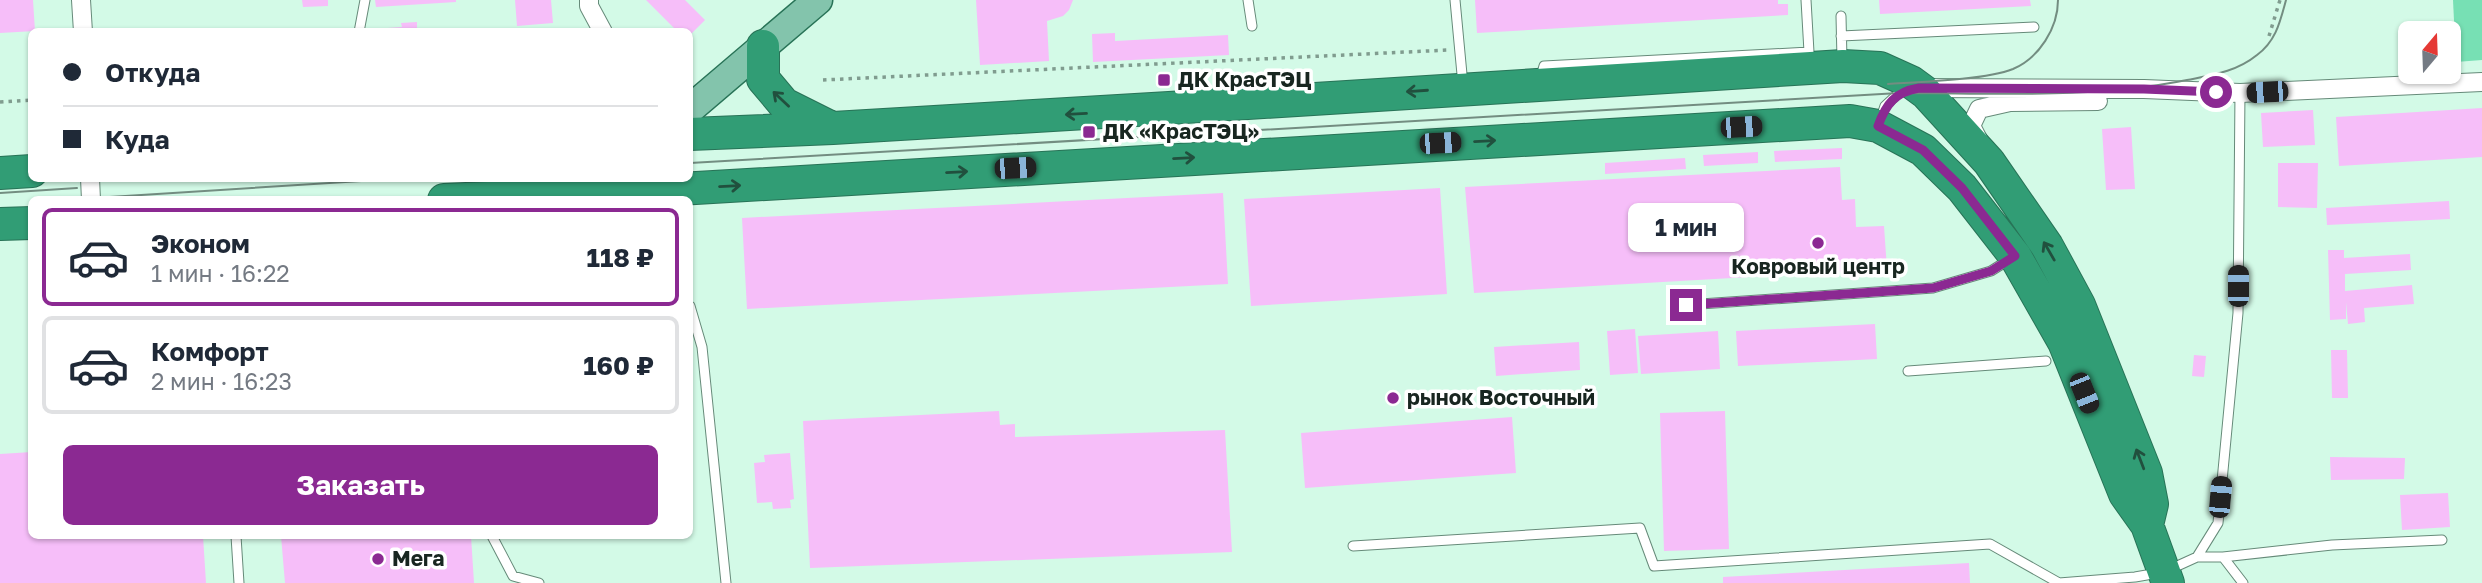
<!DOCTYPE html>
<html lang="ru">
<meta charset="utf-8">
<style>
:root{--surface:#fff;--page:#f6f6f7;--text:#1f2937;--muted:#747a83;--line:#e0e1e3;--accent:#8b2992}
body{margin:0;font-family:"Golos Text",sans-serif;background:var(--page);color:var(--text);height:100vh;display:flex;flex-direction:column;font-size:26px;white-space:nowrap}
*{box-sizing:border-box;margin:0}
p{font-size:23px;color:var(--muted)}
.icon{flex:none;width:38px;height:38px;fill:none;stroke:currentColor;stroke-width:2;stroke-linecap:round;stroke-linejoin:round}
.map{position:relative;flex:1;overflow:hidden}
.side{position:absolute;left:28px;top:196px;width:665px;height:343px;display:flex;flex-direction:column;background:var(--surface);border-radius:10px;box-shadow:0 2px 5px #0004}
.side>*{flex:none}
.top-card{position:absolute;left:28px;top:28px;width:665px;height:154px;border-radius:10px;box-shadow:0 2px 5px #0004;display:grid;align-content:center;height:154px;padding:0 35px;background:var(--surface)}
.needle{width:46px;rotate:19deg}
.fabs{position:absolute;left:2398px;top:21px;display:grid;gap:14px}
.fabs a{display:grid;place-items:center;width:63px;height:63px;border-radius:10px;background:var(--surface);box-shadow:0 2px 5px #0004;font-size:35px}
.end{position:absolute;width:32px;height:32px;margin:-16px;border:9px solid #8b2992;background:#fff;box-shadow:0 0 0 4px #fff}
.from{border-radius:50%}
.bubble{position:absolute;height:49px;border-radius:10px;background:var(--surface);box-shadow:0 2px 5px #0004;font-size:23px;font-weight:700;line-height:49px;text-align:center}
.car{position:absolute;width:21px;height:42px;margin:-21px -10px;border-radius:9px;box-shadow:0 0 5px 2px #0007;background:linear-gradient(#222 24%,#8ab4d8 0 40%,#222 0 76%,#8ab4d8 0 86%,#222 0)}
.top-card b{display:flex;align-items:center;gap:24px;height:66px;font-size:26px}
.top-card b+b{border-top:2px solid var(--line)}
.top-card i{width:18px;height:18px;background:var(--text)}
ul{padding:12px 0 0;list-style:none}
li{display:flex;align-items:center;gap:21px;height:98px;margin:0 14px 10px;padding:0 21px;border:4px solid var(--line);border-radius:10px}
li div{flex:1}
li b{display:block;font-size:26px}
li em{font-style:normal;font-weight:700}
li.on{border-color:var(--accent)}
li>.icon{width:63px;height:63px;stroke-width:1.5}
.primary-button{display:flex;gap:14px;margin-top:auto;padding:14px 35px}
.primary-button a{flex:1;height:80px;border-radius:10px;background:var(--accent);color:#fff;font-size:28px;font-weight:700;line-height:80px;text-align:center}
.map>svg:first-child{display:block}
.green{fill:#77e0b4}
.building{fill:#f6bef9}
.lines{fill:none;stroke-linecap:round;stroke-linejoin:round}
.lane-casing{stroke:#668a79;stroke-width:11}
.street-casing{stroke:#668a79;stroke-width:20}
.primary-casing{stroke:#287357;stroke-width:31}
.highway-casing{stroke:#287357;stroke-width:34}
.path{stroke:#809c8f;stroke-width:3.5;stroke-dasharray:3.5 5;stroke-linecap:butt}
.lane{stroke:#fff;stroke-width:9}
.street{stroke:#fff;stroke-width:18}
.primary{stroke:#83c4ac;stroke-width:28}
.highway{stroke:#319d75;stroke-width:32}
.tram{stroke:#738d81;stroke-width:2}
.oneway{stroke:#21503e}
.route{stroke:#8b2992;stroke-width:9}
.poi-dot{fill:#8b2992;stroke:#fff;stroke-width:2.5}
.labels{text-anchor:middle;stroke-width:7;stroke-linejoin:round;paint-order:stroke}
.poi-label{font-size:21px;font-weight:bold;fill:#182620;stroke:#fff;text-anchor:start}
</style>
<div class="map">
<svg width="2482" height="583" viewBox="0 0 2482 583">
<rect width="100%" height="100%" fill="#d3fae7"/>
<!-- green -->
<path class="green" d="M2453,0H2482V60L2456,62Z"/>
<!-- building -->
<path class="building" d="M0,0H33L35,31L0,33Z
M302,0H328V6L303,7Z
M375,0H456V2L376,7Z
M515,0H551L553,23L517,26Z
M646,0H685L705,20L690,35V32H678Z
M976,0H1073L1069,10L1063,16L1047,21L1049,61L980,65Z
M1475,0H1778V4H1788V15L1477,33Z
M1879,0H2030L2031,6L1880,14Z
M417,22V32H373V29L402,27L401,23Z
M1115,33V41L1228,35L1229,55L1093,62L1092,34Z
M2482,108V157L2339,166L2336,117Z
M2313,110L2315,145L2263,147L2261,113Z
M2131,127L2135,189L2106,190L2102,129Z
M1842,148V159L1775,162L1774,151Z
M1758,152V163L1704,166L1703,155Z
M1685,158L1686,169L1605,174V163Z
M2278,163H2318L2317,208L2278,207Z
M1840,167L1842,200L1855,199L1856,227L1884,226L1887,269L1474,293L1465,187Z
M1440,188L1447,294L1251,306L1244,199Z
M1223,193L1228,284L747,309L742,218Z
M2449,201L2450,219L2327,225L2326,208Z
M2328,250H2344V258L2410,254L2411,270L2345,274V291L2412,285L2414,304L2364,308L2365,322L2348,324L2346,302V319L2330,320Z
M1875,324L1877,359L1738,366L1736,331Z
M1635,329L1638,373L1610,375L1607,331Z
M1718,331L1720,369L1641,374L1638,336Z
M1579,342L1580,370L1496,376L1494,347Z
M2331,350H2347L2348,398H2332Z
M2194,355L2206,356L2204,377L2192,376Z
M999,411L1000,425L1015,424V437L1225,430L1232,552L810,568L803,421Z
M1725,411L1729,549L1664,551L1660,413Z
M1512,417L1516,473L1305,488L1301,433Z
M32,452V536H203L206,583H0V454Z
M790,453L794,499L790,500L791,508L773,509L772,502L757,503L754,463L765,462L764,455Z
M2330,457L2405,458L2404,479L2331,480Z
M2448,493L2450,527L2402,530L2400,495Z
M281,536H471L474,583H285Z
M1969,563L1970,583H1723V577Z"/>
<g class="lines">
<!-- lane casing -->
<g class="lane-casing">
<path id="lane" d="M1248,0L1252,26
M1455,0L1463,85
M1806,0L1809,52
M1841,16L1842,60
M359,32L365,0
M1841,36L2034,27
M1540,80L1544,66L1809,52V62
M1880,121L1885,106L1899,93
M1686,305L1933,288L1991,271L2010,259
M690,306L702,347L726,583
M1908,371L2046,361
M236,536L239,583
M492,536L513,576L539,583
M1353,546L1640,528L1654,566L1990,544L2059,583L2135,577L2164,572L2197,557H2223L2243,583
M2197,557L2218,523L2238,313L2240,93
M2223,557L2332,545L2442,540"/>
</g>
<!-- street casing -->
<g class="street-casing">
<path id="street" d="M81,0L83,32
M589,0V6L603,32
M1919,88L2144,89L2240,93L2482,82
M1980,143L1971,126L1979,109L2010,102L2098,101
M90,178L91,200"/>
</g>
<!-- primary casing -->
<g class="primary-casing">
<path id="primary" d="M690,109L818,0"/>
</g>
<!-- highway casing -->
<g class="highway-casing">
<path id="highway" d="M763,46V79L784,104L828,126
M690,134L833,128L1169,108L1843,66L1880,68L1911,82L1926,93L1989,162L2047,246L2079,305L2146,473L2152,504L2147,525
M0,173L32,171
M444,200L662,190L1850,121L1878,126L1923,150L1962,188L2015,256L2064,342L2125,494L2147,525L2168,583
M0,224L32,223"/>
</g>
<!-- path -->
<path class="path" d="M2269,36L2280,0
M823,80L1448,50
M0,102L32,100"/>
<!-- lane -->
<use href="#lane" class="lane"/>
<!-- street -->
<use href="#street" class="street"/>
<!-- primary -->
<use href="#primary" class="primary"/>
<!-- highway -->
<use href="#highway" class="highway"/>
<!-- tram -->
<path class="tram" d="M1888,84C1919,82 1985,80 2013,69C2039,58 2058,28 2058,0
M690,163L1899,93C1996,93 2092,99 2187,80C2212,75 2236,72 2257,55C2276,41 2280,22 2286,0
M0,193L77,188
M62,200L409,178"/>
</g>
<!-- one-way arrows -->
<defs><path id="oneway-shaft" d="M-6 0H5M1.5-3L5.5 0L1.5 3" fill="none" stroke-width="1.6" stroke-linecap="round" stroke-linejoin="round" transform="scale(1.75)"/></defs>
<g class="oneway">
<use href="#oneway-shaft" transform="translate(1417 91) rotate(176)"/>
<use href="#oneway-shaft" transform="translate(781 99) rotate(-137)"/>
<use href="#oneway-shaft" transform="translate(1076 114) rotate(177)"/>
<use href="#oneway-shaft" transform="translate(1485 141) rotate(-3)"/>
<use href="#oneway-shaft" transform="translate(1184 158) rotate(-3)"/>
<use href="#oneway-shaft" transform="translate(957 172) rotate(-3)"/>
<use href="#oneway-shaft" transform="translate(730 186) rotate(-3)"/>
<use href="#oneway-shaft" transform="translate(2049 251) rotate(-120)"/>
<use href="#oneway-shaft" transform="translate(2140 459) rotate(-111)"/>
</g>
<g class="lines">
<!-- route -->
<path class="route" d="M1686,305L1933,288L1991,271L2015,256L1962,188L1923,150L1878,126C1886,104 1895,92 1919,88L2144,89L2216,92"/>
</g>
<!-- markers -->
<g class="poi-dot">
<rect x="1157" y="73" width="14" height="14" rx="3.5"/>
<rect x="1082" y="125" width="14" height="14" rx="3.5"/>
<circle cx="1818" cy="243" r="7"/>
<circle cx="1393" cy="398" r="7"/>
<circle cx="378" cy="559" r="7"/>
</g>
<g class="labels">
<!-- poi labels -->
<g class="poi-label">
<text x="1178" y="87">ДК КрасТЭЦ</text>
<text x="1103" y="139">ДК «КрасТЭЦ»</text>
<text x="1818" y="274" text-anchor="middle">Ковровый центр</text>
<text x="1407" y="405">рынок Восточный</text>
<text x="392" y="566">Мега</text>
</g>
</g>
</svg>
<div class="fabs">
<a><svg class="needle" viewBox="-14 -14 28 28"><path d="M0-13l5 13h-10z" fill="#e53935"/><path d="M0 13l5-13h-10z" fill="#747a83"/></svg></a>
</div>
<i class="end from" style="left:2216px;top:92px"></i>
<i class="end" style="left:1686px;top:305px"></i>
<div class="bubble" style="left:1628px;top:203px;width:116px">1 мин</div>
<i class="car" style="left:2267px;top:92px;rotate:267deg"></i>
<i class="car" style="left:1741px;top:127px;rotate:87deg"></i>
<i class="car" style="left:1440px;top:143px;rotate:87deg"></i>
<i class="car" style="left:1015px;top:168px;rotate:87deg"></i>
<i class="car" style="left:2238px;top:286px;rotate:0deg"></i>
<i class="car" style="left:2084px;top:393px;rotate:158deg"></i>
<i class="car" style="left:2220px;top:497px;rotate:5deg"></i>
<div class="top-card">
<b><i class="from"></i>Откуда</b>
<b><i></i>Куда</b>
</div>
<section class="side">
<ul>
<li class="on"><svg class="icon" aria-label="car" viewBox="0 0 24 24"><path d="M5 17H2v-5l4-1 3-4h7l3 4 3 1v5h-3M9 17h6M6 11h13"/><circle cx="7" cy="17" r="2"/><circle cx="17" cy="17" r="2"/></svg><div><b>Эконом</b><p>1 мин · 16:22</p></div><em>118 ₽</em></li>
<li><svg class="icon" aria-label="car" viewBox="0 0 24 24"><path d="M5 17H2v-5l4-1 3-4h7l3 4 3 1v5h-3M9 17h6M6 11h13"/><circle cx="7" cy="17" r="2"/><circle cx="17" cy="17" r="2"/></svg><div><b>Комфорт</b><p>2 мин · 16:23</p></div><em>160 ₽</em></li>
</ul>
<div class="primary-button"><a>Заказать</a></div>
</section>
</div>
